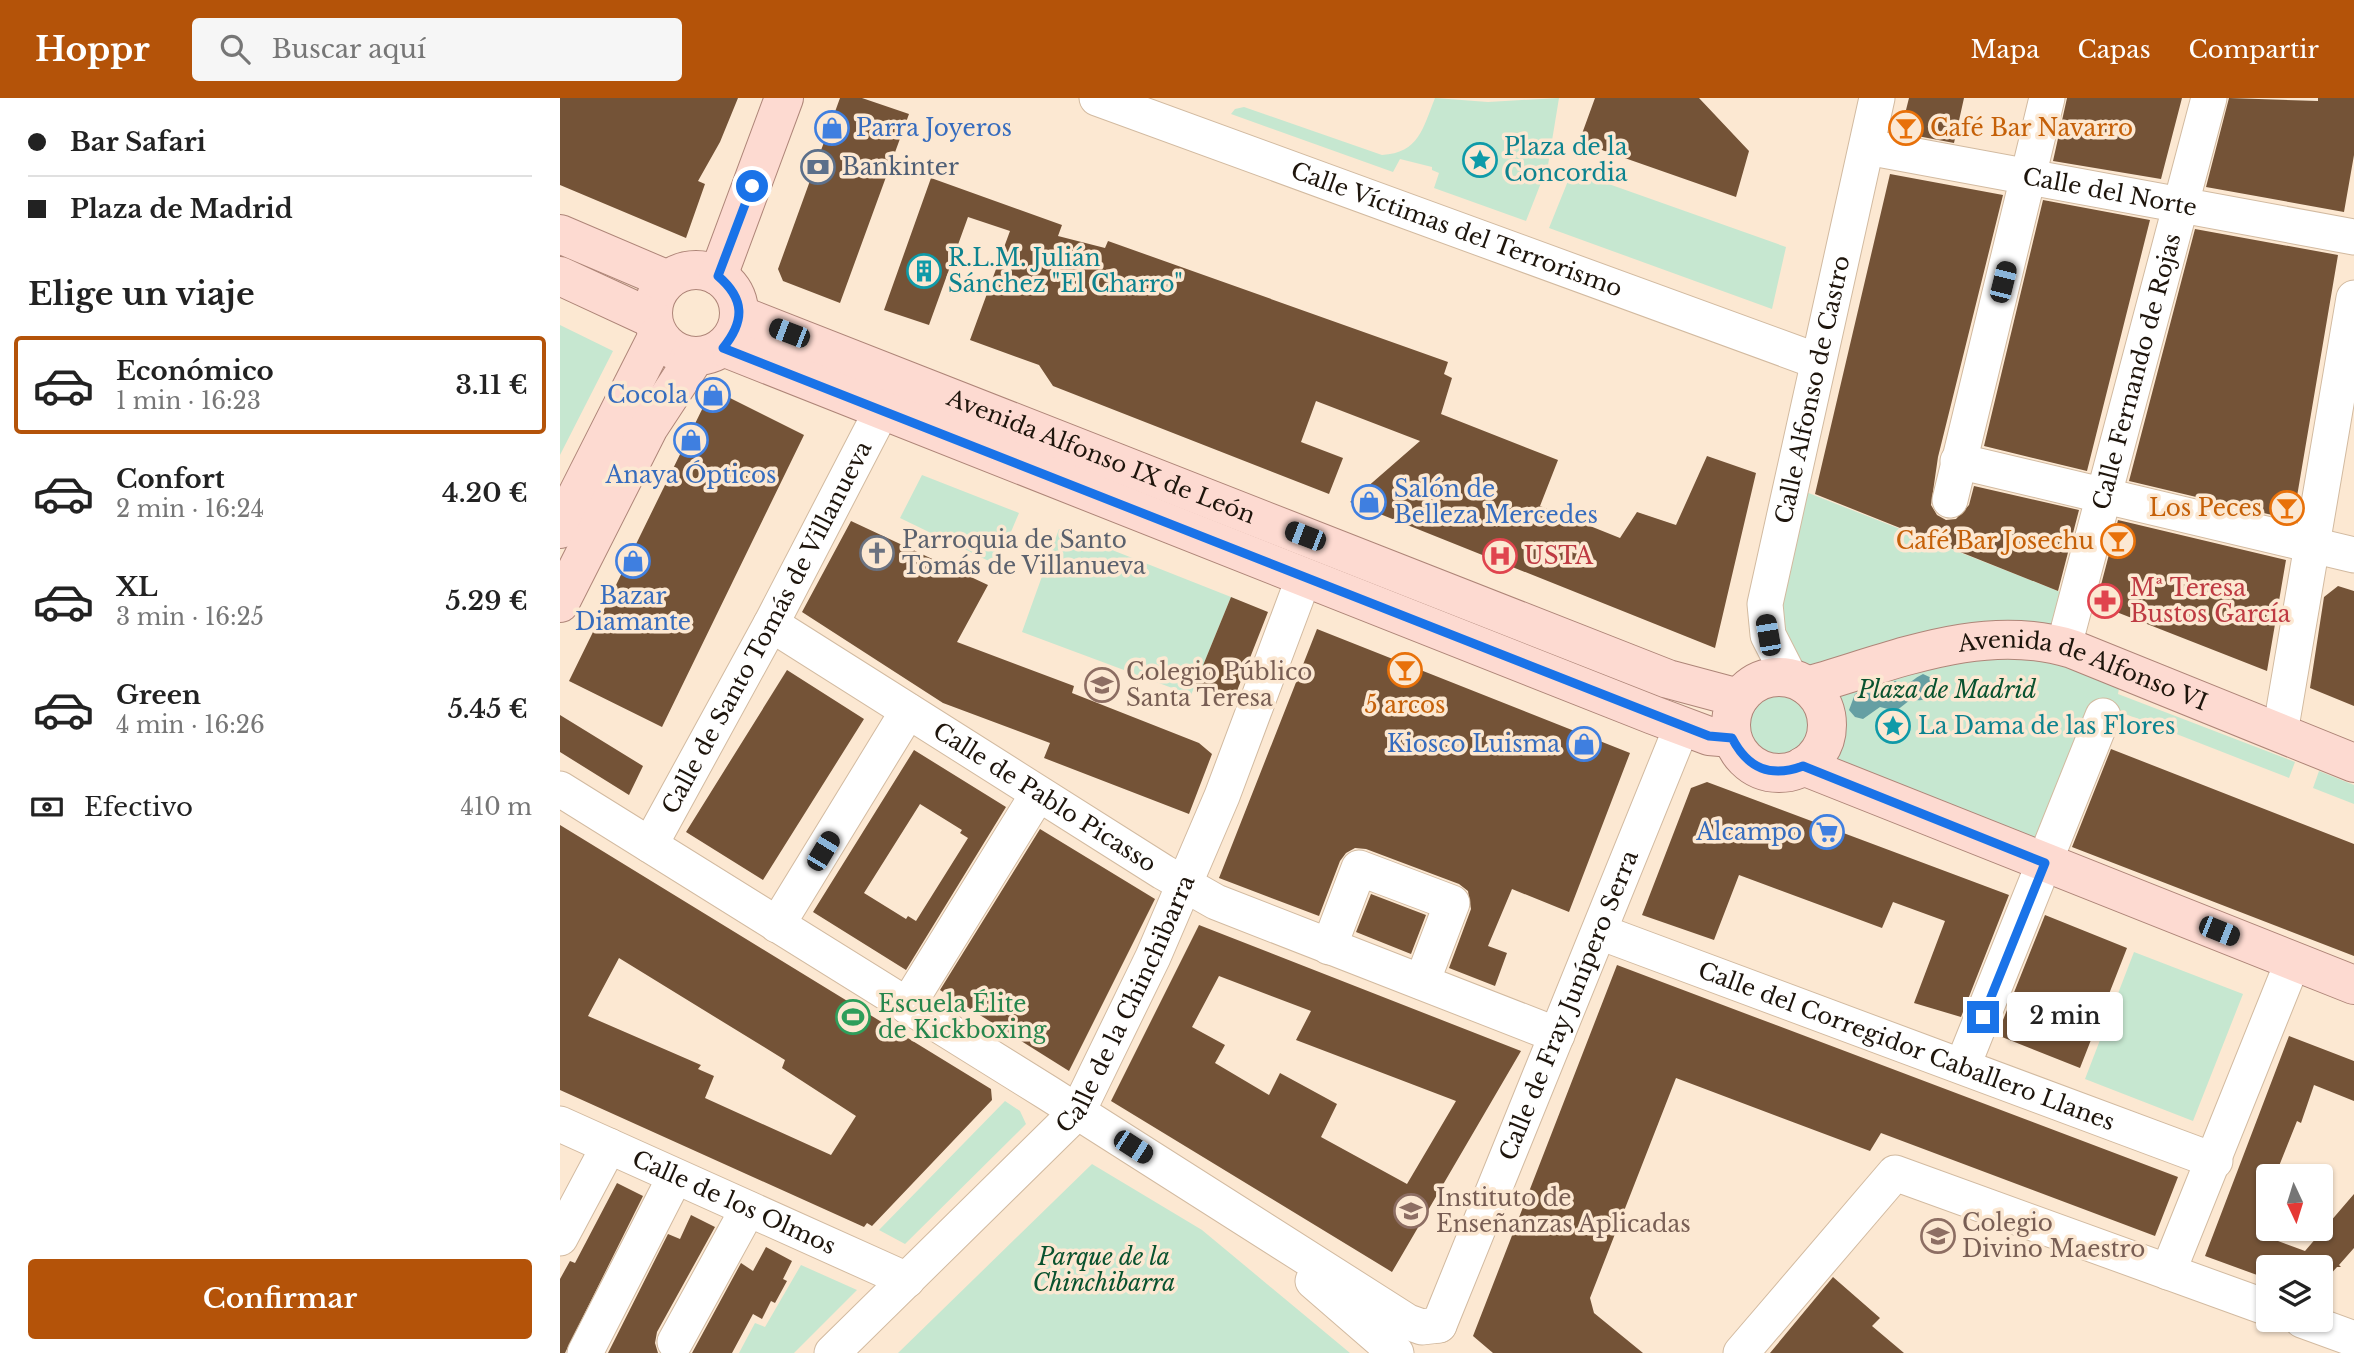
<!DOCTYPE html>
<html lang="es">
<meta charset="utf-8">
<style>
:root{--surface:#fff;--page:#f6f6f6;--text:#222;--muted:#767676;--line:#e0e0e0;--accent:#b45309}
body{margin:0;font-family:"Libre Baskerville",serif;background:var(--page);color:var(--text);height:100vh;display:flex;flex-direction:column;font-size:26px;white-space:nowrap}
*{box-sizing:border-box;margin:0}
p{font-size:23px;color:var(--muted)}
.icon{flex:none;width:38px;height:38px;fill:none;stroke:currentColor;stroke-width:2;stroke-linecap:round;stroke-linejoin:round}
.map{position:relative;flex:1;overflow:hidden}
.details{display:flex;flex-direction:column;background:var(--surface);width:560px}
.details>*{flex:none}
.top-card{display:grid;align-content:center;height:154px;padding:0 28px;background:var(--surface)}
.needle{width:46px;rotate:176deg}
.fabs{position:absolute;left:1696px;top:1066px;display:grid;gap:14px}
.fabs a{display:grid;place-items:center;width:77px;height:77px;border-radius:7px;background:var(--surface);box-shadow:0 2px 5px #0004;font-size:35px}
.end{position:absolute;width:32px;height:32px;margin:-16px;border:9px solid #1a73e8;background:#fff;box-shadow:0 0 0 4px #fff}
.from{border-radius:50%}
.bubble{position:absolute;height:49px;border-radius:7px;background:var(--surface);box-shadow:0 2px 5px #0004;font-size:23px;font-weight:600;line-height:49px;text-align:center}
.car{position:absolute;width:21px;height:42px;margin:-21px -10px;border-radius:9px;box-shadow:0 0 5px 2px #0007;background:linear-gradient(#222 24%,#8ab4d8 0 40%,#222 0 76%,#8ab4d8 0 86%,#222 0)}
.top-card b{display:flex;align-items:center;gap:24px;height:66px;font-size:26px}
.top-card b+b{border-top:2px solid var(--line)}
.top-card i{width:18px;height:18px;background:var(--text)}
ul{padding:0;list-style:none}
li{display:flex;align-items:center;gap:21px;height:98px;margin:0 14px 10px;padding:0 14px;border:4px solid transparent;border-radius:7px}
li div{flex:1}
li b{display:block;font-size:26px}
li em{font-style:normal;font-weight:600}
li.selected{border-color:var(--accent)}
li>.icon{width:63px;height:63px;stroke-width:1.5}
h2{padding:0 28px;font-size:32px;line-height:84px}
.pay{display:flex;align-items:center;gap:18px;height:77px;padding:0 28px;font-size:26px}
.pay p{margin-inline-start:auto}
.primary-button{display:flex;gap:14px;margin-top:auto;padding:14px 28px}
.primary-button a{flex:1;height:80px;border-radius:7px;background:var(--accent);color:#fff;font-size:28px;font-weight:600;line-height:80px;text-align:center}
header{display:flex;align-items:center;gap:42px;box-sizing:border-box;height:98px;padding:0 35px;background:var(--accent);color:#fff}
header strong{font-size:33px}
nav{display:flex;gap:38px;margin-inline-start:auto;font-size:24px}
.search{width:490px;height:63px;background:var(--page);display:flex;align-items:center;gap:18px;box-sizing:border-box;padding:0 24px;border-radius:7px;color:var(--muted);font-size:26px}
main{display:flex;flex:1;min-height:0}
.map>svg:first-child{display:block}
.green{fill:#c6e7d0}
.water{fill:#669fa3}
.building{fill:#745337;fill-rule:evenodd}
.lines{fill:none;stroke-linecap:round;stroke-linejoin:round}
.minor-casing{stroke:#d2baa0;stroke-width:37}
.major-casing{stroke:#ae8578;stroke-width:40}
.minor{stroke:#fff;stroke-width:35}
.major{stroke:#fddad1;stroke-width:38}
.route{stroke:#1a73e8;stroke-width:9}
.labels{text-anchor:middle;stroke-width:7;stroke-linejoin:round;paint-order:stroke}
.shop-label{font-size:23px;fill:#366cbe;stroke:#fce8d2;text-anchor:end}
.food-label{font-size:23px;fill:#c56008;stroke:#fce8d2;text-anchor:end}
.culture-label{font-size:23px;fill:#0d838f;stroke:#fce8d2;text-anchor:start}
.service-label{font-size:23px;fill:#4e5e75;stroke:#fce8d2;text-anchor:start}
.street-label{font-size:23px;fill:#1e150c;stroke:#fce8d2}
.worship-label{font-size:23px;fill:#5b616d;stroke:#fce8d2;text-anchor:start}
.health-label{font-size:23px;fill:#be3a42;stroke:#fce8d2;text-anchor:start}
.education-label{font-size:23px;fill:#785e54;stroke:#fce8d2;text-anchor:start}
.park-label{font-size:23px;font-style:italic;fill:#09522f;stroke:#fce8d2}
.leisure-label{font-size:23px;fill:#27864d;stroke:#fce8d2;text-anchor:start}
</style>
<header>
<strong>Hoppr</strong>
<div class="search"><svg class="icon" aria-label="search" viewBox="0 0 24 24"><circle cx="10" cy="10" r="6"/><path d="M15 15l6 6"/></svg>Buscar aquí</div>
<nav><a>Mapa</a><a>Capas</a><a>Compartir</a></nav>
</header>
<main>
<section class="details">
<div class="top-card">
<b><i class="from"></i>Bar Safari</b>
<b><i></i>Plaza de Madrid</b>
</div>
<h2>Elige un viaje</h2>
<ul>
<li class="selected"><svg class="icon" aria-label="car" viewBox="0 0 24 24"><path d="M5 17H2v-5l4-1 3-4h7l3 4 3 1v5h-3M9 17h6M6 11h13"/><circle cx="7" cy="17" r="2"/><circle cx="17" cy="17" r="2"/></svg><div><b>Económico</b><p>1 min · 16:23</p></div><em>3.11 €</em></li>
<li><svg class="icon" aria-label="car" viewBox="0 0 24 24"><path d="M5 17H2v-5l4-1 3-4h7l3 4 3 1v5h-3M9 17h6M6 11h13"/><circle cx="7" cy="17" r="2"/><circle cx="17" cy="17" r="2"/></svg><div><b>Confort</b><p>2 min · 16:24</p></div><em>4.20 €</em></li>
<li><svg class="icon" aria-label="car" viewBox="0 0 24 24"><path d="M5 17H2v-5l4-1 3-4h7l3 4 3 1v5h-3M9 17h6M6 11h13"/><circle cx="7" cy="17" r="2"/><circle cx="17" cy="17" r="2"/></svg><div><b>XL</b><p>3 min · 16:25</p></div><em>5.29 €</em></li>
<li><svg class="icon" aria-label="car" viewBox="0 0 24 24"><path d="M5 17H2v-5l4-1 3-4h7l3 4 3 1v5h-3M9 17h6M6 11h13"/><circle cx="7" cy="17" r="2"/><circle cx="17" cy="17" r="2"/></svg><div><b>Green</b><p>4 min · 16:26</p></div><em>5.45 €</em></li>
</ul>
<div class="pay"><svg class="icon" aria-label="cash" viewBox="0 0 24 24"><path d="M3 7h18v10H3z"/><circle cx="12" cy="12" r="2"/></svg>Efectivo<p>410 m</p></div>
<div class="primary-button"><a>Confirmar</a></div>
</section>
<div class="map">
<svg width="1794" height="1255" viewBox="0 0 1794 1255">
<rect width="100%" height="100%" fill="#fce8d2"/>
<!-- green -->
<path class="green" d="M875,0L928,4L999,0L988,67L966,123L874,90L879,75L872,72V69L840,61L833,74L671,16L675,11L684,9L822,57C859,55 863,30 875,0Z
M1012,73L1226,149L1212,211L989,130Z
M0,227L53,253L0,357Z
M362,377L459,415L437,467L340,420Z
M1246,394L1503,495L1504,548L1562,572L1558,596L1735,664L1729,680L1555,612L1485,765L1255,658C1285,609 1237,573 1208,537Z
M499,431L671,499L631,597L462,534Z
M1187 628a32 32 0 1 1 64 0a32 32 0 1 1-64 0Z
M1759,673L1794,687V706L1753,690Z
M1574,854L1683,896L1633,1023L1525,981Z
M445,1003L460,1013L466,1026L345,1146L319,1132Z
M532,1066L642,1132L790,1255H338Z
M241,1167L297,1192L234,1255H179L195,1225L205,1229Z"/>
<!-- water -->
<path class="water" d="M1363,576L1378,583C1384,605 1364,602 1350,602L1336,613L1320,609L1303,621L1295,619L1289,612L1295,596L1304,593L1314,597L1335,583C1350,590 1350,582 1363,576Z"/>
<!-- building -->
<path class="building" d="M0,0H178L160,44L138,83L145,86L126,140L0,87Z
M280,0H302L349,16L280,205L223,183L218,171Z
M1035,0H1139L1189,53L1176,99L1019,44Z
M1349,0H1404L1394,45L1347,36L1342,28Z
M1507,0H1622L1601,81L1493,63Z
M1669,0L1758,3V0H1794V57L1784,114L1646,89Z
M1330,76L1443,97L1378,359L1371,407L1377,417L1386,422L1396,421L1409,407L1414,388L1519,412L1498,493L1255,396Z
M371,80L502,127L498,138L545,150L548,143L888,264L884,276L892,280L881,316L998,362L980,408L1060,440L1077,414L1116,427L1147,358L1196,375L1155,550L790,404L860,343L756,303L741,344L783,360L769,396L493,288L479,267L410,242L450,133L408,119L369,227L324,212Z
M1483,102L1590,122L1527,373L1424,348Z
M1635,131L1778,157L1733,422L1569,383Z
M152,291L244,337L102,629L9,583Z
M1558,422L1726,462L1707,573L1536,506Z
M291,423L428,487L397,544L514,588L512,595L639,645L652,656L629,716L484,660L490,645L383,605L242,514Z
M1778,488L1794,493V608L1750,590L1764,499Z
M671,499L708,514L673,603L635,587Z
M757,531L1070,655L1009,814L952,791L928,848L947,855L935,888L889,870L911,811L908,793L899,786L806,751L795,750L786,755L780,763L759,818L659,780Z
M227,572L304,621L203,782L126,734Z
M0,617L83,668L69,697L0,654Z
M1551,651L1794,746V858L1512,749Z
M354,652L446,709L346,872L253,814ZM360,706L402,732L400,735L408,740L356,823L348,818L346,821L304,795Z
M1147,684L1449,797L1401,919L1354,905L1385,823L1333,804L1322,830L1179,777L1154,842L1082,817L1131,690Z
M0,727L431,991L432,1002L312,1128L307,1125L304,1129L0,992ZM59,860L225,962L222,970L296,1018L271,1057L145,1000L154,978L138,971L141,967L28,918Z
M480,731L595,801L509,973L380,892Z
M811,796L866,817L851,856L796,834Z
M1485,817L1567,850L1520,970L1437,937Z
M639,827L961,953L832,1174L551,1003ZM659,878L751,913L736,942L896,1003L847,1086L761,1039L777,1006L720,975L709,997L655,965L665,947L632,929Z
M1057,867L1618,1079L1595,1138L1321,1035L1310,1053L1116,980L1030,1200L1034,1215L1083,1255H933L913,1238Z
M1729,938L1794,963V1003L1754,987L1741,1025L1737,1023L1715,1078H1708V1096L1697,1125L1718,1143L1745,1153L1794,1096V1150L1779,1167L1781,1169H1777L1760,1188V1169H1708V1181L1645,1158Z
M57,1085L83,1098L5,1255H0V1181L10,1163L15,1165Z
M131,1117L155,1129L97,1234L95,1245L98,1255H48L108,1136L120,1141Z
M206,1149L232,1163L223,1181L227,1183L215,1205L211,1203L202,1221L193,1216L172,1255H132L181,1165L193,1173Z
M1273,1179L1320,1220L1312,1228L1344,1255H1210Z"/>
<g class="lines">
<!-- minor casing -->
<g class="minor-casing">
<g id="minor">
<path id="s1" d="M537,0L1257,263"/>
<path id="s2" d="M1307,49L1794,139"/>
<path d="M1398,363L1794,457"/>
<path d="M1390,402L1487,0"/>
<path id="s3" d="M211,526L603,774L656,804L997,937"/>
<path id="s4" d="M1504,548L1649,0"/>
<path id="s5" d="M1230,580L1208,537L1205,506L1317,0"/>
<path d="M1720,635L1794,200"/>
<path d="M0,691L488,995L848,1224L862,1229L879,1227"/>
<path id="s6" d="M90,747L211,526L322,312"/>
<path d="M217,827L348,613"/>
<path id="s7" d="M1040,834L1655,1063"/>
<path d="M769,849L799,770L892,805L862,884"/>
<path d="M347,908L478,696"/>
<path d="M1403,967L1543,618"/>
<path id="s8" d="M0,1026L347,1182"/>
<path d="M0,1140L49,1048"/>
<path d="M1608,1174L1733,863"/>
<path d="M753,1183L836,1255"/>
<path d="M1742,1222L1794,1241"/>
<path id="s9" d="M879,1227L1122,628"/>
<path d="M115,1244L188,1111"/>
<path d="M25,1255L115,1079"/>
<path id="s10" d="M272,1255L518,1013L593,859L662,698L744,479"/>
<path d="M1181,1255L1335,1075L1708,1210"/>
</g>
</g>
<!-- major casing -->
<g class="major-casing">
<g id="major">
<path d="M0,136L108,182"/>
<circle cx="136" cy="215" r="43"/>
<path d="M0,178L93,221"/>
<path d="M158,178L224,0"/>
<path id="s11" d="M180,217L1108,581L1179,600"/>
<path d="M163,249L1093,617L1149,638L1172,640"/>
<path d="M0,431L98,237"/>
<path d="M0,505L89,329L135,259"/>
<circle cx="1219" cy="627" r="48"/>
<path id="s12" d="M1247,588C1332,564 1423,523 1512,551L1794,665"/>
<path d="M1243,668L1794,887"/>
</g>
</g>
<!-- minor -->
<use href="#minor" class="minor"/>
<!-- major -->
<use href="#major" class="major"/>
</g>
<g class="lines">
<!-- route -->
<path class="route" d="M192,88L158,178C185,201 185,223 163,250L1108,622L1149,638L1172,640C1188,671 1211,680 1243,668L1485,765L1423,919"/>
</g>
<!-- icons -->
<defs>
<g id="shop-ring" transform="scale(1.75)"><circle r="9.5" fill="#fce8d2" stroke="#3f7fe0" stroke-width="1.5"/><path d="M-5-2.5h2.3a2.7 3.5 0 0 1 5.4 0H5L5.5 6h-11ZM-1.5-2.5h3a1.5 2.3 0 0 0-3 0Z" fill="#3f7fe0"/></g>
<g id="bar-ring" transform="scale(1.75)"><circle r="9.5" fill="#fce8d2" stroke="#e8710a" stroke-width="1.5"/><path d="M-6-5H6L.8 .8V4.5H3.5V6h-7V4.5H-.8V.8Z" fill="#e8710a"/></g>
<g id="sight-ring" transform="scale(1.75)"><circle r="9.5" fill="#fce8d2" stroke="#0f9aa8" stroke-width="1.5"/><path d="M0-6L1.8-2.2L6-1.7L2.9 1.2L3.7 5.4L0 3.3L-3.7 5.4L-2.9 1.2L-6-1.7L-1.8-2.2Z" fill="#0f9aa8"/></g>
<g id="bank-ring" transform="scale(1.75)"><circle r="9.5" fill="#fce8d2" stroke="#5c6f8a" stroke-width="1.5"/><path d="M-6-4H6V4H-6ZM0-2.3a2.3 2.3 0 1 0 0 4.6a2.3 2.3 0 1 0 0-4.6Z" fill="#5c6f8a"/></g>
<g id="building-ring" transform="scale(1.75)"><circle r="9.5" fill="#fce8d2" stroke="#0f9aa8" stroke-width="1.5"/><path d="M-4-6H4V6H1V3H-1V6H-4ZM-2.5-4.3h1.7v1.8h-1.7ZM.8-4.3h1.7v1.8H.8ZM-2.5-1h1.7V.8h-1.7ZM.8-1h1.7V.8H.8Z" fill="#0f9aa8"/></g>
<g id="church-ring" transform="scale(1.75)"><circle r="9.5" fill="#fce8d2" stroke="#6b7280" stroke-width="1.5"/><path d="M-1.2-6h2.4v3.5h3.3v2.4h-3.3V6h-2.4V-.1h-3.3v-2.4h3.3Z" fill="#6b7280"/></g>
<g id="hospital-ring" transform="scale(1.75)"><circle r="9.5" fill="#fce8d2" stroke="#e0444e" stroke-width="1.5"/><path d="M-5-5h3v3.5h4V-5h3V5h-3V1.5h-4V5h-3Z" fill="#e0444e"/></g>
<g id="pharmacy-ring" transform="scale(1.75)"><circle r="9.5" fill="#fce8d2" stroke="#e0444e" stroke-width="1.5"/><path d="M-2-6h4v4h4v4h-4v4h-4v-4h-4v-4h4Z" fill="#e0444e"/></g>
<g id="school-ring" transform="scale(1.75)"><circle r="9.5" fill="#fce8d2" stroke="#8d6e63" stroke-width="1.5"/><path d="M0-5L7-2L0 1L-7-2ZM-4 1L0 2.5L4 1V4Q0 6-4 4Z" fill="#8d6e63"/></g>
<g id="supermarket-ring" transform="scale(1.75)"><circle r="9.5" fill="#fce8d2" stroke="#3f7fe0" stroke-width="1.5"/><path d="M-6-5.5h2.5l.6 2H6L4.5 2H-2.5L-4.4-4H-6ZM-1.5 3.2a1.3 1.3 0 1 0 .1 0ZM3 3.2a1.3 1.3 0 1 0 .1 0Z" fill="#3f7fe0"/></g>
<g id="stadium-ring" transform="scale(1.75)"><circle r="9.5" fill="#fce8d2" stroke="#2e9e5b" stroke-width="1.5"/><path d="M0-5a6.5 5 0 1 0 0 10a6.5 5 0 1 0 0-10ZM-3.5-1.8h7v3.6h-7Z" fill="#2e9e5b"/></g>
</defs>
<g fill-rule="evenodd">
<use href="#shop-ring" x="272" y="30"/>
<use href="#bar-ring" x="1346" y="30"/>
<use href="#sight-ring" x="920" y="62"/>
<use href="#bank-ring" x="258" y="69"/>
<use href="#building-ring" x="364" y="173"/>
<use href="#shop-ring" x="153" y="297"/>
<use href="#shop-ring" x="131" y="342"/>
<use href="#shop-ring" x="809" y="404"/>
<use href="#bar-ring" x="1727" y="410"/>
<use href="#bar-ring" x="1558" y="443"/>
<use href="#church-ring" x="317" y="455"/>
<use href="#hospital-ring" x="940" y="458"/>
<use href="#shop-ring" x="73" y="463"/>
<use href="#pharmacy-ring" x="1545" y="503"/>
<use href="#bar-ring" x="845" y="572"/>
<use href="#school-ring" x="542" y="587"/>
<use href="#sight-ring" x="1333" y="628"/>
<use href="#shop-ring" x="1024" y="646"/>
<use href="#supermarket-ring" x="1267" y="734"/>
<use href="#stadium-ring" x="293" y="919"/>
<use href="#school-ring" x="851" y="1113"/>
<use href="#school-ring" x="1378" y="1138"/>
</g>
<g class="labels">
<!-- shop labels -->
<g class="shop-label">
<text x="296" y="38" text-anchor="start">Parra Joyeros</text>
<text x="128" y="305">Cocola</text>
<text x="131" y="385" text-anchor="middle">Anaya Ópticos</text>
<text x="834" y="399" text-anchor="start">Salón de<tspan x="834" dy="26">Belleza Mercedes</tspan></text>
<text x="73" y="506" text-anchor="middle">Bazar<tspan x="73" dy="26">Diamante</tspan></text>
<text x="1000" y="654">Kiosco Luisma</text>
<text x="1242" y="742">Alcampo</text>
</g>
<!-- food labels -->
<g class="food-label">
<text x="1370" y="38" text-anchor="start">Café Bar Navarro</text>
<text x="1702" y="418">Los Peces</text>
<text x="1534" y="451">Café Bar Josechu</text>
<text x="845" y="615" text-anchor="middle">5 arcos</text>
</g>
<!-- culture labels -->
<g class="culture-label">
<text x="944" y="57">Plaza de la<tspan x="944" dy="26">Concordia</tspan></text>
<text x="388" y="168">R.L.M. Julián<tspan x="388" dy="26">Sánchez "El Charro"</tspan></text>
<text x="1358" y="636">La Dama de las Flores</text>
</g>
<!-- service labels -->
<g class="service-label">
<text x="282" y="77">Bankinter</text>
</g>
<!-- street labels -->
<g class="street-label">
<text dy="8" stroke="none"><textPath href="#s2" startOffset="247">Calle del Norte</textPath></text>
<text dy="8" stroke="none"><textPath href="#s1" startOffset="383">Calle Víctimas del Terrorismo</textPath></text>
<text dy="8" stroke="none"><textPath href="#s4" startOffset="284">Calle Fernando de Rojas</textPath></text>
<text dy="8" stroke="none"><textPath href="#s5" startOffset="299">Calle Alfonso de Castro</textPath></text>
<text dy="8" stroke="none"><textPath href="#s11" startOffset="388">Avenida Alfonso IX de León</textPath></text>
<text dy="8" stroke="none"><textPath href="#s6" startOffset="247">Calle de Santo Tomás de Villanueva</textPath></text>
<text dy="8" stroke="none"><textPath href="#s12" startOffset="287">Avenida de Alfonso VI</textPath></text>
<text dy="8" stroke="none"><textPath href="#s3" startOffset="324">Calle de Pablo Picasso</textPath></text>
<text dy="8" stroke="none"><textPath href="#s10" startOffset="462">Calle de la Chinchibarra</textPath></text>
<text dy="8" stroke="none"><textPath href="#s9" startOffset="345">Calle de Fray Junípero Serra</textPath></text>
<text dy="8" stroke="none"><textPath href="#s7" startOffset="327">Calle del Corregidor Caballero Llanes</textPath></text>
<text dy="8" stroke="none"><textPath href="#s8" startOffset="191">Calle de los Olmos</textPath></text>
</g>
<!-- worship labels -->
<g class="worship-label">
<text x="342" y="450">Parroquia de Santo<tspan x="342" dy="26">Tomás de Villanueva</tspan></text>
</g>
<!-- health labels -->
<g class="health-label">
<text x="964" y="466">USTA</text>
<text x="1570" y="498">Mª Teresa<tspan x="1570" dy="26">Bustos García</tspan></text>
</g>
<!-- education labels -->
<g class="education-label">
<text x="566" y="582">Colegio Público<tspan x="566" dy="26">Santa Teresa</tspan></text>
<text x="876" y="1108">Instituto de<tspan x="876" dy="26">Enseñanzas Aplicadas</tspan></text>
<text x="1402" y="1133">Colegio<tspan x="1402" dy="26">Divino Maestro</tspan></text>
</g>
<!-- park labels -->
<g class="park-label">
<text x="1387" y="600">Plaza de Madrid</text>
<text x="544" y="1167">Parque de la<tspan x="544" dy="26">Chinchibarra</tspan></text>
</g>
<!-- leisure labels -->
<g class="leisure-label">
<text x="318" y="914">Escuela Élite<tspan x="318" dy="26">de Kickboxing</tspan></text>
</g>
</g>
</svg>
<div class="fabs">
<a><svg class="needle" viewBox="-14 -14 28 28"><path d="M0-13l5 13h-10z" fill="#e53935"/><path d="M0 13l5-13h-10z" fill="#767676"/></svg></a>
<a><svg class="icon" aria-label="layers" viewBox="0 0 24 24"><path d="M12 4l9 5-9 5-9-5zM3 14l9 5 9-5"/></svg></a>
</div>
<i class="end from" style="left:192px;top:88px"></i>
<i class="end" style="left:1423px;top:919px"></i>
<div class="bubble" style="left:1447px;top:894px;width:116px">2 min</div>
<i class="car" style="left:1443px;top:184px;rotate:14deg"></i>
<i class="car" style="left:229px;top:235px;rotate:291deg"></i>
<i class="car" style="left:745px;top:438px;rotate:291deg"></i>
<i class="car" style="left:1208px;top:537px;rotate:350deg"></i>
<i class="car" style="left:263px;top:753px;rotate:31deg"></i>
<i class="car" style="left:1659px;top:833px;rotate:112deg"></i>
<i class="car" style="left:573px;top:1049px;rotate:123deg"></i>
</div>
</main>
